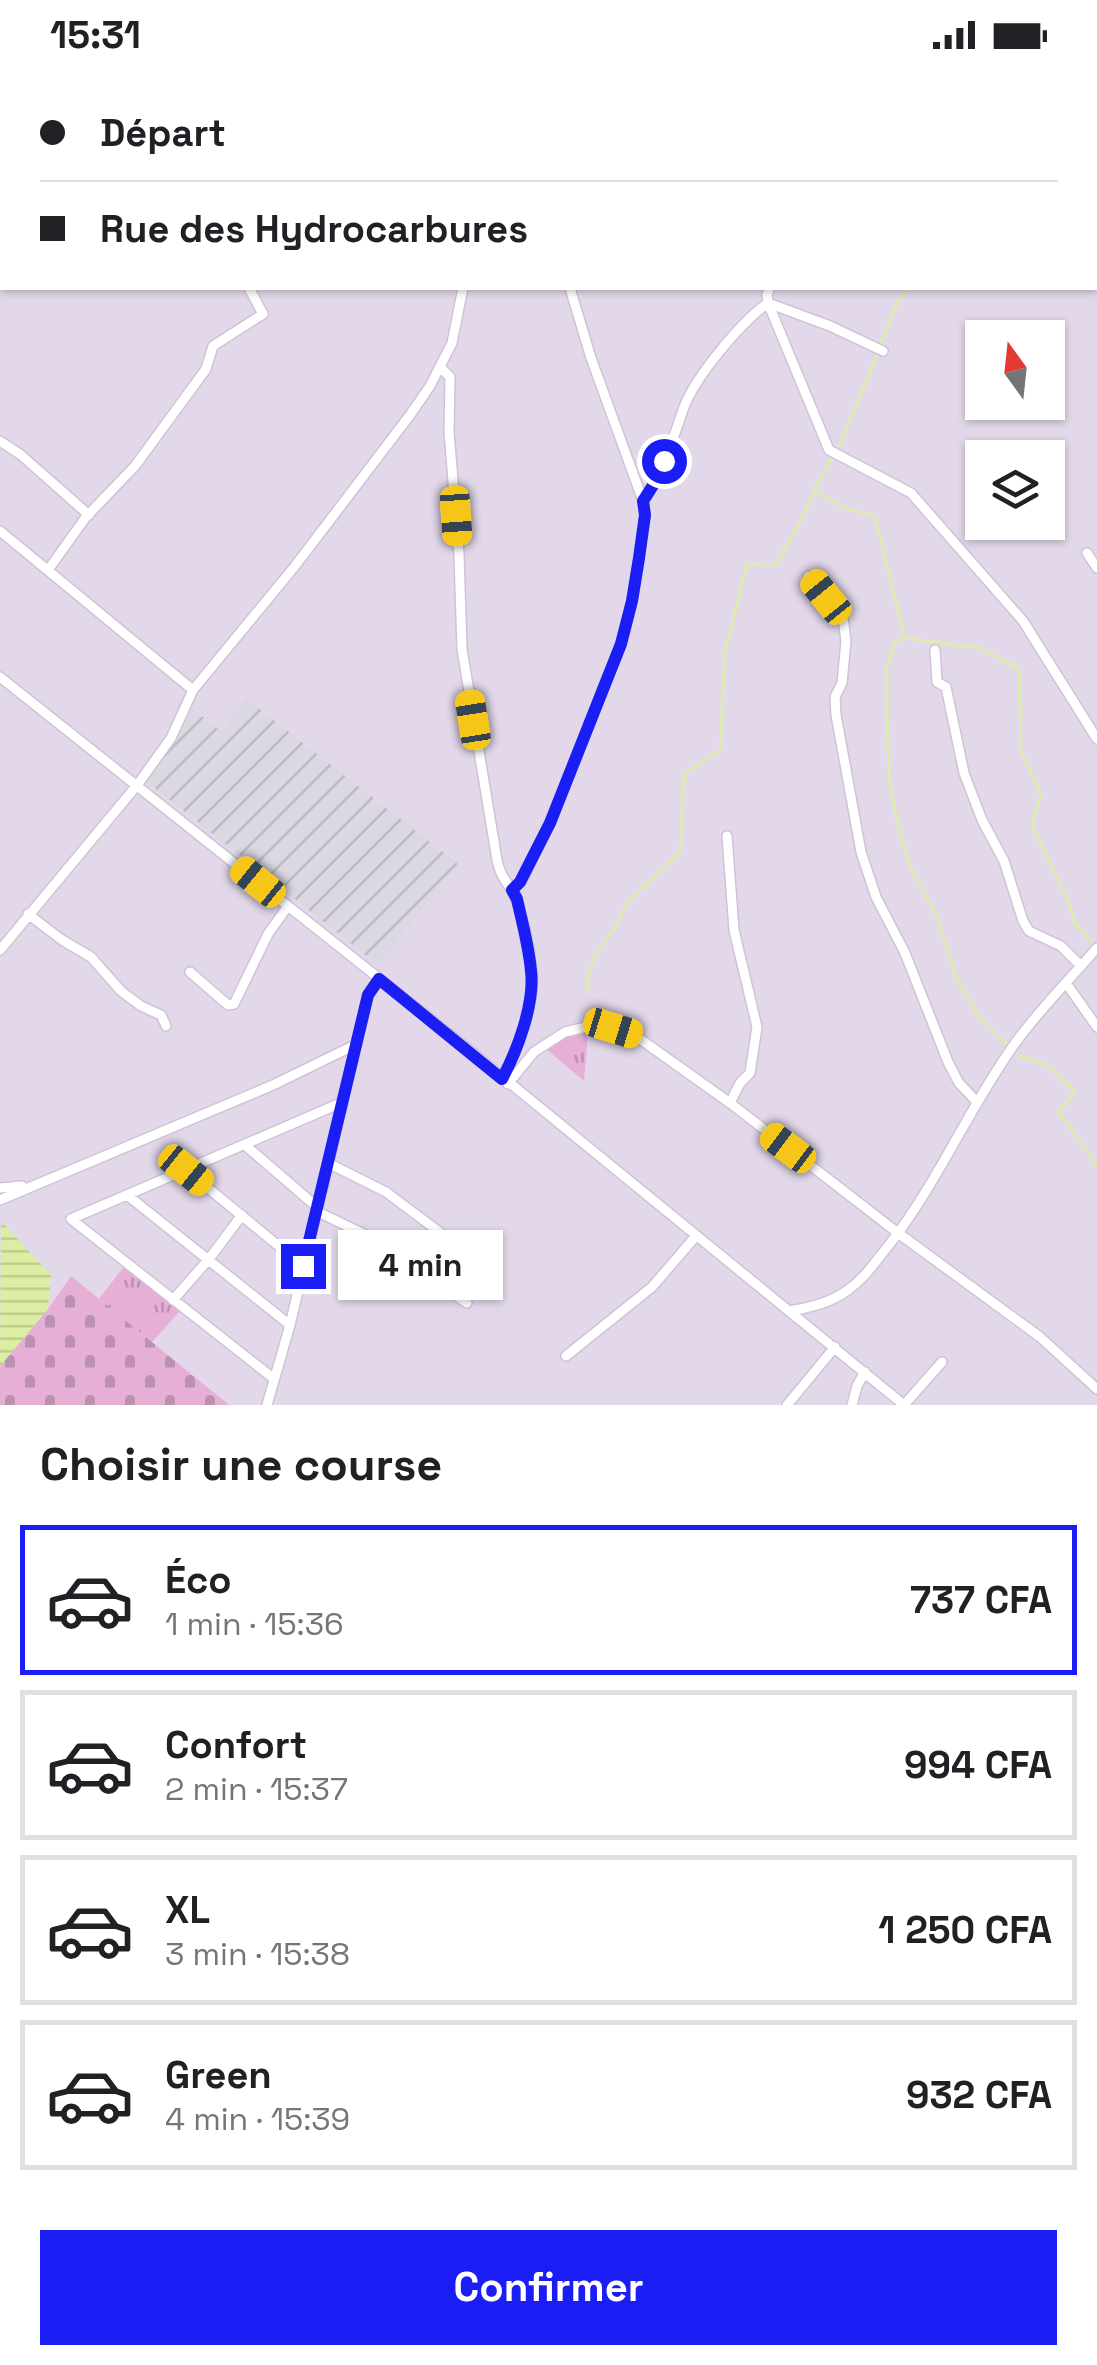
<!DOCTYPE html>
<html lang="fr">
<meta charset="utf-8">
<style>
:root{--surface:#fff;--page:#f2f2f2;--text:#202124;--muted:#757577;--line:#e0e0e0;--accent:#1b1df5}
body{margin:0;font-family:"Space Grotesk",sans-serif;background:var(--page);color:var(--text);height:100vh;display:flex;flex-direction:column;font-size:38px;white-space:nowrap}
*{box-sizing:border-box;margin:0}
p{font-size:32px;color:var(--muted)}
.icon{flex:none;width:55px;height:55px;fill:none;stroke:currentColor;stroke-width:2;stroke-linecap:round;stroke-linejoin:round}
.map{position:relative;height:1335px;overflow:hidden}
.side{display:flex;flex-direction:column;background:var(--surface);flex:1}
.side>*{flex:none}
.banner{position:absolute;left:0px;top:0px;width:1098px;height:220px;box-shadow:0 2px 8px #0004;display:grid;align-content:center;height:220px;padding:0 40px;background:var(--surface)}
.needle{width:65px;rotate:345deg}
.fabs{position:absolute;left:965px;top:250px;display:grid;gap:20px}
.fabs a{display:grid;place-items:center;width:100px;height:100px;border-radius:0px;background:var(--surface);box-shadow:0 2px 8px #0004;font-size:50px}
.end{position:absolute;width:45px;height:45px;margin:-22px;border:12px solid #1b1df5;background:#fff;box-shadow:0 0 0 5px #fff}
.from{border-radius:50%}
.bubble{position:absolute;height:70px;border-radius:0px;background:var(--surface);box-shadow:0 2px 8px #0004;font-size:32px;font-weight:600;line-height:70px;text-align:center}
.car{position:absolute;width:30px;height:60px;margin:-30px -15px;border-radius:12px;box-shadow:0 0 8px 2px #0007;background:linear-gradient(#f5c518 24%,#345 0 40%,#f5c518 0 76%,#345 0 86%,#f5c518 0)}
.banner b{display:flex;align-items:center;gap:35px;height:95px;font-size:38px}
.banner b+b{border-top:2px solid var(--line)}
.banner i{width:25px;height:25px;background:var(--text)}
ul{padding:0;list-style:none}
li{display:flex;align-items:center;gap:30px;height:150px;margin:0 20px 15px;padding:0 20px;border:5px solid var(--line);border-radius:0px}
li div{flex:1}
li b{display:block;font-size:38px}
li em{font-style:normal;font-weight:600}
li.on{border-color:var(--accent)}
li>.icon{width:90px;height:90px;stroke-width:1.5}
h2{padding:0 40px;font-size:45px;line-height:120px}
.action{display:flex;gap:20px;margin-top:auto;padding:20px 40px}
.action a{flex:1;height:115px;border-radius:0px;background:var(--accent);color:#fff;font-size:40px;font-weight:600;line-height:115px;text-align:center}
.status{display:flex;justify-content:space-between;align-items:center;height:70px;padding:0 50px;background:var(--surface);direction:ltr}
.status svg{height:28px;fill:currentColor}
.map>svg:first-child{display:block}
.residential{fill:#e2d8ea;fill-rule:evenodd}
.industrial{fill:url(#industrial-furrows)}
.grass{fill:url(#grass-tufts)}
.cemetery{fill:url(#cemetery-stones)}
.water{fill:url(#water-rules)}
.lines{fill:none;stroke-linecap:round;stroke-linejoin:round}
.stream{stroke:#dceea3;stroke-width:2.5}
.minor-casing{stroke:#cec3d9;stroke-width:12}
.minor{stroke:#fff;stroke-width:9}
.route{stroke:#1b1df5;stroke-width:12}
</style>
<div class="status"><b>15:31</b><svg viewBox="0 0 49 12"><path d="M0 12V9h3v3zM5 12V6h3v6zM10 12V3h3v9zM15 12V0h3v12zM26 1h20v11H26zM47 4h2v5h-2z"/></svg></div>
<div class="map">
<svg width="1097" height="1335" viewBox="0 0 1097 1335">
<defs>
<pattern id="industrial-furrows" width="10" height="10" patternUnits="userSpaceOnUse" patternTransform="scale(2.5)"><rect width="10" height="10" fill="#dcd8e2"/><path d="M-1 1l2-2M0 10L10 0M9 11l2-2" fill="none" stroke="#bebac3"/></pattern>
<pattern id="grass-tufts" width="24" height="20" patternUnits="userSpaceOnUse" patternTransform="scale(2.5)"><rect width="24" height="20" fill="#e6b0d6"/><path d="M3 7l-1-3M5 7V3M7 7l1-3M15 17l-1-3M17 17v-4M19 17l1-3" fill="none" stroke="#bc90af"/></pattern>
<pattern id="cemetery-stones" width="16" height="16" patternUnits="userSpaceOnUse" patternTransform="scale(2.5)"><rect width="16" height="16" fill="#e6b0d6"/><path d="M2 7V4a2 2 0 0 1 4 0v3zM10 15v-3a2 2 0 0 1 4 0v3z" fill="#bc90af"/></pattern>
<pattern id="water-rules" width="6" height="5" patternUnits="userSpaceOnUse" patternTransform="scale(2.5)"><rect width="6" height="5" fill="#dceea3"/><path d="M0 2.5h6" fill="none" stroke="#becd8e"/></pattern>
</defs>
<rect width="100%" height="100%" fill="#ede6f3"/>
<!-- residential -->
<path class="residential" d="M0,0H1097V1335H0ZM2,2H1095V218H2ZM982,268H1048V332H982ZM982,388H1048V452H982Z"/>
<!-- industrial -->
<path class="industrial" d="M247,629L458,794L378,895L146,711L193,639L221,661Z"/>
<!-- grass -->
<path class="grass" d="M585,960L588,963L584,1011L546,979L565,964Z
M125,1195L181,1240L152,1272L99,1229Z"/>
<!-- cemetery -->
<path class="cemetery" d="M71,1206L229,1335H0V1296L48,1239Z"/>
<!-- water -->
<path class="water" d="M1,1151L51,1205L48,1239L0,1296Z"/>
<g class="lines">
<!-- stream -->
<path class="stream" d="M1016,2L1017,0
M1095,129H1097
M880,275L895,237L907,218
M837,381L878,282
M832,388L814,420L845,438L875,446L904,565
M587,923L589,903L595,885L616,856L627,832L680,782L684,704L720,680L725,582L747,494L774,495L778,492C789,469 807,444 814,420
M1007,975L980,948L956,908L937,847L911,798L897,752L889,707L887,644V597L895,572L905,568L980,578L1019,599L1021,681L1041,724L1032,755L1071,837L1073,851L1093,874
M1018,985L1047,995L1075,1022L1058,1043L1065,1050L1097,1096"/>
<!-- minor casing -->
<g class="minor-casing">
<path id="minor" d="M513,0L515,2
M839,0L841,2
M49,2V0
M496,2V0
M681,2L682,0
M932,2V0
M0,170L2,163
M770,218L767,224L768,233L829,380L911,423L1023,551L1097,669
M440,297L450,307L449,362L459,484L462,579L497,790C501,811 512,815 517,832C524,853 530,880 532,902C535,935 517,981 502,1009
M0,371L21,385L89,445
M643,431C664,401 672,371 684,337C696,306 741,252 768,233L830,256L883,281
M0,461L193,620
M1087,483L1097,498
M48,500L86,447L135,396L206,299L213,276L263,244L249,218
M808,506L843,548L846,571L842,613L835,627L836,645L861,782L876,827L905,883L948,992L959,1013L977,1032
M935,580L937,612L946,617L964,703L982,750L1004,791L1023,851L1029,861L1061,876L1081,896
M0,607L478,987L904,1335
M727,766L734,860L757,957L750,1003L740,1013L730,1033
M512,820L521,812L550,753L621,573L632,531L639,488L645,445L643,431L591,288L570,218
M28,844L62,870L91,887L121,921L141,936L161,945L166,956
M0,880L138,714L171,668L193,620L295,496L410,345L430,316L452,273L463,218
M190,902L228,935L234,934L268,864L288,836
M1066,913L1097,957
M508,1014L534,982L565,962L586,957L613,958L633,964L730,1033L898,1163L1040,1267L1097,1319
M245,1075L317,1137
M328,1093L386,1122L474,1188
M186,1100L303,1196
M0,1118L22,1116
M127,1125L290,1255
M0,1130L273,1015L357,974
M316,1141L374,1169L467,1233
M173,1230L209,1189L242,1145
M790,1241C811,1237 830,1233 848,1220C865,1208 876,1191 889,1175C939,1111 969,1037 1016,972C1040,939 1070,909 1097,878
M566,1286L652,1217L696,1166
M273,1308L71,1149L343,1032
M267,1335L290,1255L368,925L379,909
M787,1335L835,1277
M852,1335L857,1316L865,1302
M904,1335L942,1292"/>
</g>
<!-- minor -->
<use href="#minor" class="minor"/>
</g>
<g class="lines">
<!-- route -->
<path class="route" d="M303,1196L368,925L379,909L502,1009C517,981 535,934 531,901C529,877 522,852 517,829L512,820L520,812L550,753L621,574L632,531L639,488L645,445L643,431L652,417L664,391"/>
</g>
</svg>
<div class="fabs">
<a><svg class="needle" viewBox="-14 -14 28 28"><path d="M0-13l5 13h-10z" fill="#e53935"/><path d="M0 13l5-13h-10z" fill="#757577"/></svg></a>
<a><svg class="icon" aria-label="layers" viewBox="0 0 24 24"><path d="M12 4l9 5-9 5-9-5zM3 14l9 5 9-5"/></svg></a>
</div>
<i class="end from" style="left:664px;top:391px"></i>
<i class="end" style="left:303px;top:1196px"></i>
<div class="bubble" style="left:338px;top:1160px;width:165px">4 min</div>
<i class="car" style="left:456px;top:446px;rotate:176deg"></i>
<i class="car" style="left:826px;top:527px;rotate:321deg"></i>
<i class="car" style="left:473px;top:650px;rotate:351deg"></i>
<i class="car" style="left:258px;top:812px;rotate:309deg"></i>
<i class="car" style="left:613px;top:958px;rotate:107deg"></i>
<i class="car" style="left:788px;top:1078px;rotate:307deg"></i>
<i class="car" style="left:186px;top:1100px;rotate:129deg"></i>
<div class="banner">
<b><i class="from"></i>Départ</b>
<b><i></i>Rue des Hydrocarbures</b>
</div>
</div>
<section class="side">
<h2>Choisir une course</h2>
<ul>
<li class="on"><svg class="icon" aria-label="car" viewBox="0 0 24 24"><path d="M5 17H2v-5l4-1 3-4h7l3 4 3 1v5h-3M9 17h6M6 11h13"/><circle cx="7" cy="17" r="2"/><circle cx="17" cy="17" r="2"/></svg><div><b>Éco</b><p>1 min · 15:36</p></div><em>737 CFA</em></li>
<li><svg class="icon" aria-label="car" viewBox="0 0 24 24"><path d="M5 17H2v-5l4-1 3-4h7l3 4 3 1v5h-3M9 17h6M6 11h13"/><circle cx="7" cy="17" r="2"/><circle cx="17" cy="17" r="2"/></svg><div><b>Confort</b><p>2 min · 15:37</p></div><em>994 CFA</em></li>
<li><svg class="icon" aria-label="car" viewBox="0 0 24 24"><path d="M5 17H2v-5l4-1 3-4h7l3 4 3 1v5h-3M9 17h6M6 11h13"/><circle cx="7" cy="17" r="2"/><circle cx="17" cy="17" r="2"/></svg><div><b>XL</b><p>3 min · 15:38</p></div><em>1 250 CFA</em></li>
<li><svg class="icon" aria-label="car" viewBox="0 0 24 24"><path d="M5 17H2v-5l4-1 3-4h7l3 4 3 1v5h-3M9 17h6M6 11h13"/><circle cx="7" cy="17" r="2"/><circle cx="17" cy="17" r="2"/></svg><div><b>Green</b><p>4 min · 15:39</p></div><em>932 CFA</em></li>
</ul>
<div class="action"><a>Confirmer</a></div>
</section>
